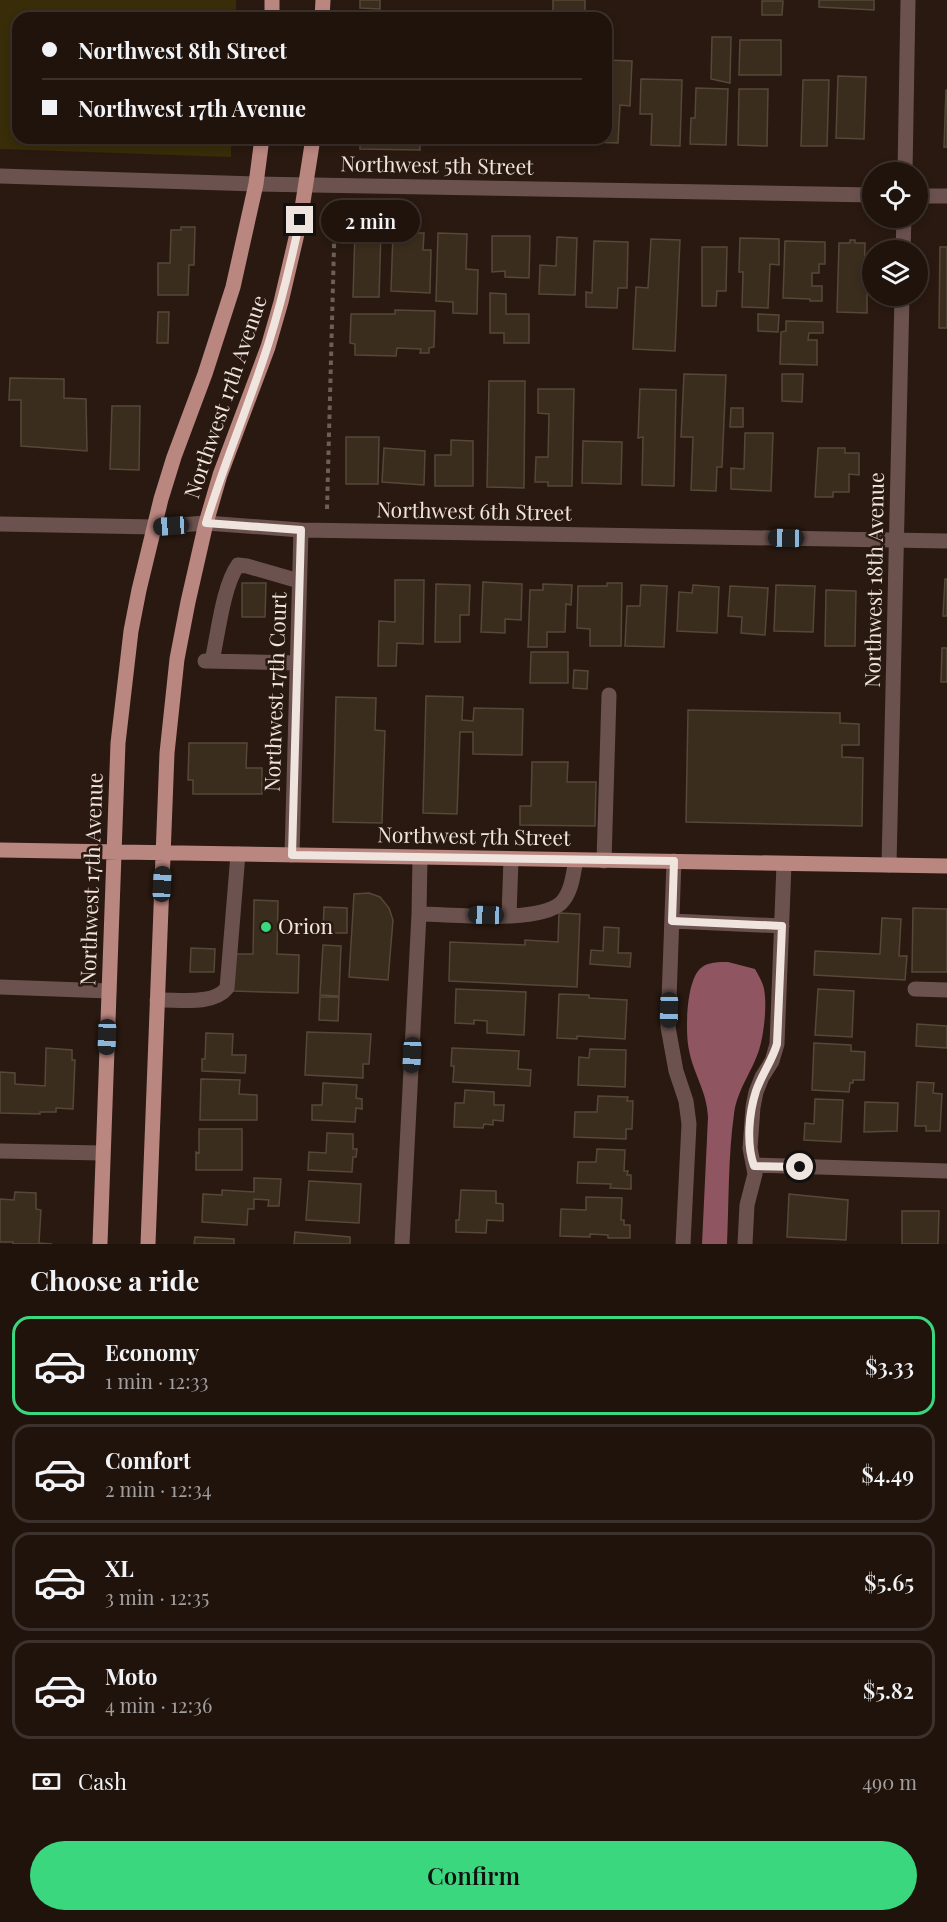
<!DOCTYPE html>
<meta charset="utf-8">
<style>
:root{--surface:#1f130c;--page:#271c15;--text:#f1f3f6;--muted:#a19e9d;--line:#3c322d;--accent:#3bd77f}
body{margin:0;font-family:"Playfair Display",serif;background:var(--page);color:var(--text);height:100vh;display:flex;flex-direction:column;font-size:22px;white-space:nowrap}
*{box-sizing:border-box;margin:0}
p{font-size:20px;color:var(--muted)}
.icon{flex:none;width:33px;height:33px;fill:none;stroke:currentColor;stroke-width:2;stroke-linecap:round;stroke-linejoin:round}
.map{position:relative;height:1244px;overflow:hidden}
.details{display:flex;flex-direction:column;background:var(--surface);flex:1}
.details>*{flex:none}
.banner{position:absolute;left:12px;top:12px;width:600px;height:132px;border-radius:18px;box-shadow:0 3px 9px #0003,0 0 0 2px var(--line);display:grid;align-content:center;height:132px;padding:0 30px;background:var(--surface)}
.controls{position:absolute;left:862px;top:162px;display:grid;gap:12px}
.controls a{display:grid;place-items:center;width:66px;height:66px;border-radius:50%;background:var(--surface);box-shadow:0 3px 9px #0003,0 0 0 2px var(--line);font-size:30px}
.end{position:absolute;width:27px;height:27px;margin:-14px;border:8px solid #f0e4de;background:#111;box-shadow:0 0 0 3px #111}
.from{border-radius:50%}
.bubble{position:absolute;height:42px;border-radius:21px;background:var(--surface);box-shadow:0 3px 9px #0003,0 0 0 2px var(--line);font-size:20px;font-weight:600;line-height:42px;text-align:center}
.car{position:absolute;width:18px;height:36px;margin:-18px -9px;border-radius:8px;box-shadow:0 0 4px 2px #0007;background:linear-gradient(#222 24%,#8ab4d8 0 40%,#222 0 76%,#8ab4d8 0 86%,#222 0)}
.banner b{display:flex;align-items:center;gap:21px;height:57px;font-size:22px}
.banner b+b{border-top:2px solid var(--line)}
.banner i{width:15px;height:15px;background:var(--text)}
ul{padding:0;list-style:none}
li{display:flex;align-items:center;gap:18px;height:99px;margin:0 12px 9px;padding:0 18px;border:3px solid var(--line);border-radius:18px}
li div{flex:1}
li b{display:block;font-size:22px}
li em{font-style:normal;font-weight:600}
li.selected{border-color:var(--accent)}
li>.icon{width:54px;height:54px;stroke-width:1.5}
h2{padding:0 30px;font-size:27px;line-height:72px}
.pay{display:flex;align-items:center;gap:15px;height:66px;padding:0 30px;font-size:22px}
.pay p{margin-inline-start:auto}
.cta{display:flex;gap:12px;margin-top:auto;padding:12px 30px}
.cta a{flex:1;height:69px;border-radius:36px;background:var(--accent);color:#111;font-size:24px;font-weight:600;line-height:69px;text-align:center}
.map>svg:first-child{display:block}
.green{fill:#382c09}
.water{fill:#8f5662}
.building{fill:#3a2d1e;stroke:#564838;stroke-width:1.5}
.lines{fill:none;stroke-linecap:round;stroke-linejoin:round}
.path{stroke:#6d5e56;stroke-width:4;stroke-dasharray:4.5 4.5;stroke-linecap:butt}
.minor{stroke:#6b524f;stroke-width:15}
.major{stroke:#ba8680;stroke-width:15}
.route{stroke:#f0e4de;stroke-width:8}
.poi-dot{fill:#3bd77f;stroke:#291910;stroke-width:2}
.labels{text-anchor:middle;stroke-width:5;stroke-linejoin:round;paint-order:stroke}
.street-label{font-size:21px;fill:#f0e4de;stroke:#291910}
.poi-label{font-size:21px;fill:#f0e4de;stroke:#291910;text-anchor:start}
</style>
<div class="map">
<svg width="947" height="1244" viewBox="0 0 947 1244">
<rect width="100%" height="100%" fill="#291910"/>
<!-- green -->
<path class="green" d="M0,0H236V18H18V138H231V157L0,149Z"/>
<!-- water -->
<path class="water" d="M728,962L755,969C758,974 761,980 763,985C768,1000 764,1035 759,1050C752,1072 737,1090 734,1114C728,1157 729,1201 727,1244H702L708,1117C707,1091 693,1073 689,1050C685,1032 686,980 701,968C707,962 720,962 728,962Z"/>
<!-- building -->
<path class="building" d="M360,0H380V9L360,8Z
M553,0H585V12L553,11Z
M819,0H874V10L819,7Z
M762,1H783L782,15H762Z
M712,37H731L730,83L711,79Z
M740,40H781V75H739Z
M606,60L632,61L630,106L620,105L618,143L588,142L589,138H606Z
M838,76L866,77L864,139L836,138Z
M641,79L682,80L680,146L651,145L652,114H640Z
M803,80H829L827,146H801Z
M696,88L728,89L726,145L690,144L691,118H695Z
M739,89H768L767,146L738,145Z
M946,90H947V147H944Z
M360,138H420V150L360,149Z
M450,138H484L483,143L450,142Z
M541,138H580V142H541Z
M181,227H195L194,265H189L188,295H158V263H170L171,230H181Z
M355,231H381L379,297H353Z
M393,233H424L423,250H431L430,293L391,291Z
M438,233L467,234L466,269L478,270L477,314L453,313V302L436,301Z
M492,236H530L529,278L505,277V271L492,272Z
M557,237L577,238L575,295L539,294L540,265L556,266Z
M740,238L779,239V265L770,264L768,308L742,307L743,272H739Z
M651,239L680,240L675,351L633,349L636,287L648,288Z
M850,240H855V243H865L864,287H867V313L837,312L839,243H850Z
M594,241L628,242L627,288H618L617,308L586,307V292L592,293Z
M785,241L825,242V264H819V273H812V286H822V301H810V299L783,298Z
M702,247H727L726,291H717L716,306H702Z
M940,247H947V328H939Z
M490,293L506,294V314H529V343H504V333H490Z
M395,310L435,311L434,347L429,348V353H420L421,349L397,348L396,356L355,355V344L350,343L351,314H395Z
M158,312H169L168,343H157Z
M758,314L779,315L778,332L758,331Z
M786,321L823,322V333H809L808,340H817V365L780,364L781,332L786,331Z
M684,374L726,375L722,467H717L716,491L691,490L693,437H681Z
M782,374H803L802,402L782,401Z
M10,378L64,379V398L86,399L87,451L21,446V400H9Z
M489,381H525L524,488L487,487Z
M538,389H574L572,486H548V482H535L536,457H548L549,414L538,413Z
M640,389L676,390L674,486L642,485L643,437L638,438Z
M112,406H140L139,470L110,469Z
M731,408H743V427H730Z
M745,433H773L771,491L731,489V468L744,469Z
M346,437H379L378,484H346Z
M451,440L473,441V486H435V455H451Z
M583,441L622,442L621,484L582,483Z
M384,448L425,451L424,485L382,482Z
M818,448H845V453H859V475L849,474V492H833V497H815Z
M945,579H947V616H943Z
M395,580H424L423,644L397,643L396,666H378L379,621L395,622Z
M483,582L522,584L521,620L505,619V633L481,632Z
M242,583H266L265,617H242Z
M607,583H622L621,646H590V629L577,628L578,586H607Z
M436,584L470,585L469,615H460V642H435Z
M543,584L572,585L571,605L566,604L565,632H547V647H528L530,590H543Z
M641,585L667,586L664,647L625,646L627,606H640Z
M693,585L719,587L717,633L677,631L679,592L692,593Z
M776,585L815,586L813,632L774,631Z
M730,586L768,588L765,635L741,633L742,617L728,616Z
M826,590L856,591L855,646H825Z
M942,648H947V682H941Z
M531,652H568V683H530Z
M574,670L588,671L587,689L573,688Z
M426,696L463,697L462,720L473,721L474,708L523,709L522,755L473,754V732H460L457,814L423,813Z
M336,697L376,698L375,730L385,731L382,823L333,822Z
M688,710L840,713V723L859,724V745H842V757L863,758L862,826L686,822Z
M189,743H247L246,768H262V794H193V780H188Z
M532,762H568L567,782H596L595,826L520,825V806H531Z
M369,893L380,897L389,908L393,920L388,980L349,977L354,894Z
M254,900L278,901L277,954L299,955L298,993L232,991L233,954H253Z
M324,907L347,908V933H323Z
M913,908L947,909V972H912Z
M559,913L580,914L577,987L449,981L450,942L525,945V940L558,942Z
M882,918L901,919L899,956H907L905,980L814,975L815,951L880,954Z
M604,927L619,928L618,953H631L630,967L590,964L591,950L603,951Z
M323,945L341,946L339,996L320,995Z
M191,948L215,949L214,972H190Z
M456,989L526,992L524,1035L487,1033V1021L474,1020V1024L455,1023Z
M818,989L854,991L852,1037L815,1035Z
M559,994L589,995V998L627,1000L625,1039L577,1036V1039L557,1038Z
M320,997H339L338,1021L319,1020Z
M917,1024L947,1026V1048L916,1046Z
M307,1032L371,1034L369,1064H363V1078L305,1075Z
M206,1033L233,1034L232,1055H246L245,1073L202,1071V1059H205Z
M814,1043L851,1045V1051L865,1052L864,1080H853V1083H850L849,1092L812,1090Z
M46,1048L72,1050V1060H75L73,1109L56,1108V1112H40V1114L0,1113V1072L15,1073V1084L45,1086Z
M452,1048L519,1051L518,1069L531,1070L530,1086L453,1082L454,1066H451Z
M590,1049L626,1050L625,1087L578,1085L579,1057L589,1058Z
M201,1079L240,1080L239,1094L257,1095V1120H200Z
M917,1082L934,1083L933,1093L942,1094L940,1131H926V1126H915Z
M323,1083L357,1085L356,1098L362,1099V1109L356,1108L355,1122L312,1120V1105H322Z
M465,1090L494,1092V1105H504L503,1121L493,1120V1125L484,1124L483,1128L454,1127L455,1103H464Z
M598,1096L628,1097L627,1101H633L632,1129H626V1139L574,1137L575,1112H597Z
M815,1099L843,1100L841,1142L804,1140L805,1123L814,1124Z
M865,1102L898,1103L897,1131L864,1132Z
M199,1129H242V1170H196V1152L199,1153Z
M327,1133L353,1134V1149H357L356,1157H353L352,1172L308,1170L309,1152L326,1153Z
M597,1149L625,1150L624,1171H628L627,1175H631V1189L610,1188L611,1184L577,1183L578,1162H596Z
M254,1178L281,1179L279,1206H268L269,1200L254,1199V1209H248L247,1225L202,1222L203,1194L222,1195V1190L254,1192Z
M309,1181L361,1184L359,1223L306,1220Z
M461,1190L496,1191V1203L503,1204V1221L487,1220L486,1233L456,1232V1220H459Z
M15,1192L36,1193V1209L41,1210L39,1243L52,1244H13V1242H0V1199L14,1200Z
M789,1194L848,1200L846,1240L787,1237Z
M586,1197L622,1198L621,1220H624V1225H630V1238H608V1235L590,1234V1237L560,1236L561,1209L586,1210Z
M902,1211H939L938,1244H902Z
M295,1232L350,1237V1244H294Z
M195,1237L234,1239V1244H194Z"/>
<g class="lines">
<!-- path -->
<path class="path" d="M327,509L335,210"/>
<!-- minor -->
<path class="minor" d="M905,172L908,0
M0,176L256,184L873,195
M918,196H947
M903,250L904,218
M0,524L154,527L206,523L301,530L947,541
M205,661L297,663
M212,661C218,634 223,586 238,565L247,566L299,581
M292,855L301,530
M604,861L609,695
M674,861L668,1027L676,1071L686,1101L689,1124L683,1244
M889,865L902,296
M419,914C451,914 538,924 561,903C572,892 573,874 576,860
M509,916L511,859
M672,921L782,926
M0,987L109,991
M915,989L947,990
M157,1000C177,999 213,1006 227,988L238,854
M0,1151L102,1153
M754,1165L947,1171
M402,1244L419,914L420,857
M745,1244L747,1205L755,1174L750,1148L753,1107L756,1092L762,1077L772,1061L777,1044L784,864"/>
<!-- major -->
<path class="major" d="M272,18V0
M322,18L323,0
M0,850L947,866
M100,1244L118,743L131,631L139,590L161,499L174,457L205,374L233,287L256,184L262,138
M148,1244L167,753L177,659L188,602L206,523L220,475L268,347L281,302L300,221L313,138"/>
</g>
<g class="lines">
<!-- route -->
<path class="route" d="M300,220C291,262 281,304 268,345C249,405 224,463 206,523L301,530L292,855L674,861L672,921L782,926L777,1044C772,1061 762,1074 756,1091C749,1113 746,1143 754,1166L800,1167"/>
</g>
<!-- markers -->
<circle class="poi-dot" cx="266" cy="927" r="6"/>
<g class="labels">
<!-- street labels -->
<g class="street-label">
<text transform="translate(437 166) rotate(1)" y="7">Northwest 5th Street</text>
<text transform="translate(226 397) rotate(-71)" y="7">Northwest 17th Avenue</text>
<text transform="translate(474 512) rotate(1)" y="7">Northwest 6th Street</text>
<text transform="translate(875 580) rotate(-89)" y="7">Northwest 18th Avenue</text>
<text transform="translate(276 692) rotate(-88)" y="7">Northwest 17th Court</text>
<text transform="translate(474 837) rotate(1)" y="7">Northwest 7th Street</text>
<text transform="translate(92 879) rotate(-88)" y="7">Northwest 17th Avenue</text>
</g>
<!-- poi labels -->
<g class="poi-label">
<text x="278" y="934">Orion</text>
</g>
</g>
</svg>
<div class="controls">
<a><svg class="icon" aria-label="locate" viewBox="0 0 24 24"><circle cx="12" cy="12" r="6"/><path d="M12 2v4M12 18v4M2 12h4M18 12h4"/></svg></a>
<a><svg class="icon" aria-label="layers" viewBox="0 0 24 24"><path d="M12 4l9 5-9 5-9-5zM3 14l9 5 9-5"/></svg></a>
</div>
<i class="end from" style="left:800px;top:1167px"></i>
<i class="end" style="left:300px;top:220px"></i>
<div class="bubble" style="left:321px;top:200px;width:99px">2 min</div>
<i class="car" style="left:171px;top:526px;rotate:266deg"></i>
<i class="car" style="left:786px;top:538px;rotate:271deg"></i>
<i class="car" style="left:162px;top:884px;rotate:3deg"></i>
<i class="car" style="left:486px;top:915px;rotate:272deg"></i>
<i class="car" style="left:669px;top:1010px;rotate:181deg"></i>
<i class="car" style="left:107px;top:1037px;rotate:182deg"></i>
<i class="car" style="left:412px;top:1055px;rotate:183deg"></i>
<div class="banner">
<b><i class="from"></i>Northwest 8th Street</b>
<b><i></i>Northwest 17th Avenue</b>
</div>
</div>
<section class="details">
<h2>Choose a ride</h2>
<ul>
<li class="selected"><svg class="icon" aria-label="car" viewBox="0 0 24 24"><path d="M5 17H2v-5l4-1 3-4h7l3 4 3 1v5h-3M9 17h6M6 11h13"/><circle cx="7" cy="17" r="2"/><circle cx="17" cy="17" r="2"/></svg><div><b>Economy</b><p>1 min · 12:33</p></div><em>$3.33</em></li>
<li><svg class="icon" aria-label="car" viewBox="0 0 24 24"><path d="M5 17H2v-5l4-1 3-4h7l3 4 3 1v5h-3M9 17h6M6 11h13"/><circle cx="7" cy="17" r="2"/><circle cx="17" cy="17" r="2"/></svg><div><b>Comfort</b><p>2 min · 12:34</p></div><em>$4.49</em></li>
<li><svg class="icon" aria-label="car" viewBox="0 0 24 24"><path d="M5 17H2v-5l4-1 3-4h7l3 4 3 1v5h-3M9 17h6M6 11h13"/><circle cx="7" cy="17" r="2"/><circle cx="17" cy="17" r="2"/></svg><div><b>XL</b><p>3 min · 12:35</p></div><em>$5.65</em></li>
<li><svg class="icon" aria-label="car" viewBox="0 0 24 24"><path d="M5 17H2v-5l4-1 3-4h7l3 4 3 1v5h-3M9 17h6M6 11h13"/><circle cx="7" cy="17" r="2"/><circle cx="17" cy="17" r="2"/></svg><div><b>Moto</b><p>4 min · 12:36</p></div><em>$5.82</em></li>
</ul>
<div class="pay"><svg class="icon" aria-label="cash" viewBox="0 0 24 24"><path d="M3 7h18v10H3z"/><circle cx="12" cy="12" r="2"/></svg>Cash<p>490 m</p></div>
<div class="cta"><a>Confirm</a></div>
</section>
